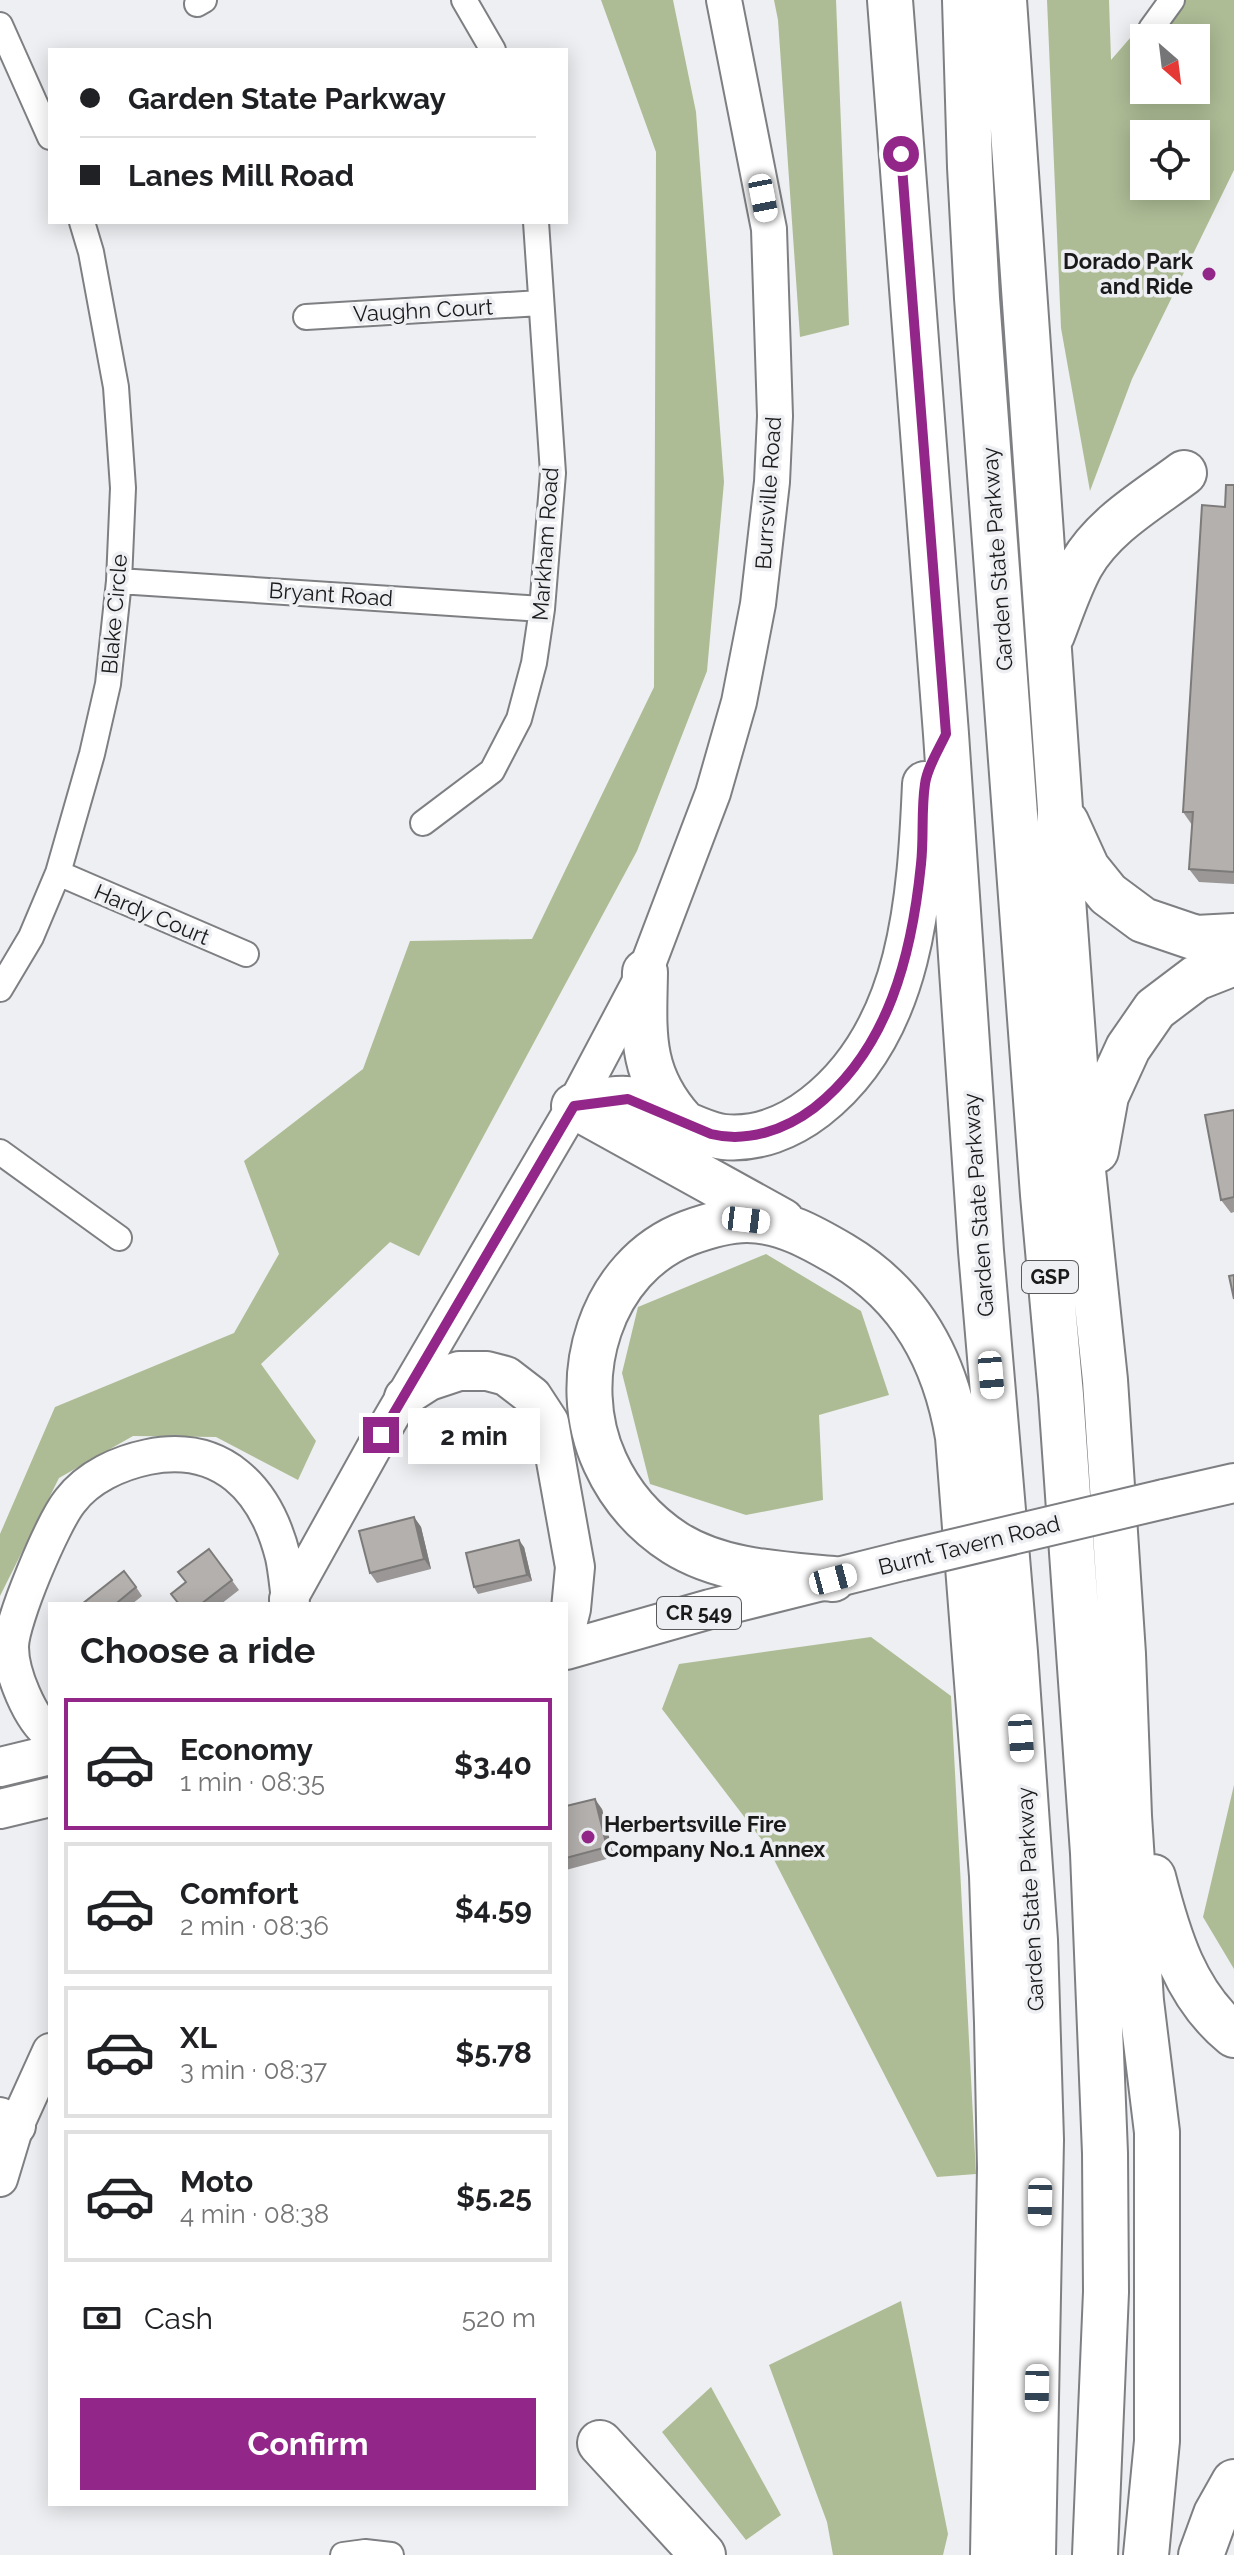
<!DOCTYPE html>
<meta charset="utf-8">
<style>
:root{--surface:#fff;--page:#f2f2f2;--text:#202124;--muted:#757577;--line:#e0e0e0;--accent:#932789}
body{margin:0;font-family:Raleway,sans-serif;background:var(--page);color:var(--text);height:100vh;display:flex;flex-direction:column;font-size:30px;white-space:nowrap}
*{box-sizing:border-box;margin:0}
p{font-size:26px;color:var(--muted)}
.icon{flex:none;width:44px;height:44px;fill:none;stroke:currentColor;stroke-width:2;stroke-linecap:round;stroke-linejoin:round}
.map{position:relative;flex:1;overflow:hidden}
.details{position:absolute;left:48px;top:1602px;width:520px;height:904px;display:flex;flex-direction:column;background:var(--surface);border-radius:0px;box-shadow:0 4px 20px #0003}
.details>*{flex:none}
.hud{position:absolute;left:48px;top:48px;width:520px;height:176px;border-radius:0px;box-shadow:0 4px 20px #0003;display:grid;align-content:center;height:176px;padding:0 32px;background:var(--surface)}
.needle{width:52px;rotate:152deg}
.controls{position:absolute;left:1130px;top:24px;display:grid;gap:16px}
.controls a{display:grid;place-items:center;width:80px;height:80px;border-radius:0px;background:var(--surface);box-shadow:0 4px 20px #0003;font-size:40px}
.end{position:absolute;width:36px;height:36px;margin:-18px;border:10px solid #932789;background:#fff;box-shadow:0 0 0 4px #fff}
.from{border-radius:50%}
.bubble{position:absolute;height:56px;border-radius:0px;background:var(--surface);box-shadow:0 4px 20px #0003;font-size:26px;font-weight:700;line-height:56px;text-align:center}
.car{position:absolute;width:24px;height:48px;margin:-24px -12px;border-radius:10px;box-shadow:0 0 6px 2px #0007;background:linear-gradient(#fff 24%,#345 0 40%,#fff 0 76%,#345 0 86%,#fff 0)}
.hud b{display:flex;align-items:center;gap:28px;height:76px;font-size:30px}
.hud b+b{border-top:2px solid var(--line)}
.hud i{width:20px;height:20px;background:var(--text)}
ul{padding:0;list-style:none}
li{display:flex;align-items:center;gap:24px;height:132px;margin:0 16px 12px;padding:0 16px;border:4px solid var(--line);border-radius:0px}
li div{flex:1}
li b{display:block;font-size:30px}
li em{font-style:normal;font-weight:700}
li.on{border-color:var(--accent)}
li>.icon{width:72px;height:72px;stroke-width:1.5}
h2{padding:0 32px;font-size:36px;line-height:96px}
.pay{display:flex;align-items:center;gap:20px;height:88px;padding:0 32px;font-size:30px}
.pay p{margin-inline-start:auto}
.button{display:flex;gap:16px;margin-top:auto;padding:16px 32px}
.button a{flex:1;height:92px;border-radius:0px;background:var(--accent);color:#fff;font-size:32px;font-weight:700;line-height:92px;text-align:center}
.map>svg:first-child{display:block}
.forest{fill:#adbc95;fill-rule:evenodd}
.lines{fill:none;stroke-linecap:round;stroke-linejoin:round}
.street-casing{stroke:#7e7f82;stroke-width:28}
.secondary-casing{stroke:#7e7f82;stroke-width:38}
.primary-casing{stroke:#7e7f82;stroke-width:42}
.highway-casing{stroke:#7e7f82;stroke-width:48}
.street{stroke:#fff;stroke-width:24}
.secondary{stroke:#fff;stroke-width:34}
.primary{stroke:#fff;stroke-width:38}
.highway{stroke:#fff;stroke-width:44}
.primary-bridge-casing{stroke:#7e7f82;stroke-width:42;stroke-linecap:butt}
.primary-bridge{stroke:#fff;stroke-width:38}
.wall{fill:#9a9796}
.shaded-wall{fill:#7d7b7a}
.building{fill:#b3b0ae;stroke:#7d7b7a;stroke-width:2}
.route{stroke:#932789;stroke-width:10}
.poi-dot{fill:#932789;stroke:#eeeff2;stroke-width:3}
.labels{text-anchor:middle;stroke-width:7;stroke-linejoin:round;paint-order:stroke}
.shield{fill:#eeeff2;stroke:#5a5a5c;stroke-width:2}
.shield-label{font-size:20px;font-weight:bold;fill:#1a1a1b}
.poi-label{font-size:22px;font-weight:bold;fill:#1a1a1b;stroke:#eeeff2;text-anchor:end}
.street-label{font-size:22px;fill:#1a1a1b;stroke:#eeeff2}
</style>
<div class="map">
<svg width="1234" height="2555" viewBox="0 0 1234 2555">
<rect width="100%" height="100%" fill="#eeeff2"/>
<!-- forest -->
<path class="forest" d="M601,0H673L696,112L724,482L707,671L637,851L419,1256L390,1242L261,1364L316,1441L298,1480L216,1437L133,1436L59,1478L0,1596V1534L55,1407L234,1333L279,1254L244,1161L363,1069L410,941L532,939L654,687L656,152Z
M774,0H836L849,325L800,337L778,20Z
M1047,0H1109L1111,60L1163,0H1234V170L1132,379L1090,491L1061,328ZM1144,38H1196V90H1144ZM1144,134H1196V186H1144Z
M766,1254L861,1311L889,1395L819,1415L823,1500L746,1515L650,1484L622,1373L638,1307Z
M871,1637L951,1696L976,2174L937,2177L768,1848L662,1709L679,1664Z
M1234,1785V1969L1203,1917Z
M901,2301L948,2534L943,2555H833L827,2522L769,2365Z
M711,2387L781,2515L746,2540L662,2432Z"/>
<g class="lines">
<!-- street casing -->
<g class="street-casing">
<path id="street" d="M464,0L493,50
M197,4L204,0
M0,25L50,137
M1151,29L1172,0
M306,317L540,303
M119,581L542,609
M423,823L492,771L519,719L534,663L542,609L553,473L536,222
M58,873L246,954
M0,989L31,937L58,873L92,754L108,684L119,581L123,488L116,387L91,252L82,222
M0,1152L119,1238
M343,2555L365,2552L391,2555"/>
</g>
<!-- secondary casing -->
<g class="secondary-casing">
<path id="secondary" d="M287,1604L381,1435L574,1106L645,972L713,793L739,702L758,604L772,482L775,416L769,229L724,0
M50,1734C30,1719 11,1673 11,1647C11,1621 53,1522 70,1501C88,1477 119,1463 148,1457C222,1442 266,1489 283,1557C286,1571 287,1585 289,1599
M0,2179L16,2126L50,2051"/>
</g>
<!-- primary casing -->
<g class="primary-casing">
<path id="primary" d="M404,1397L429,1381L459,1371H487L506,1376L532,1396L549,1422L575,1567L571,1609L566,1629
M1164,1499L1234,1483
M289,1599L290,1604
M566,1650L710,1609L902,1561
M0,1767L50,1755
M0,1809L50,1797
M0,2117L16,2126"/>
</g>
<!-- highway casing -->
<g class="highway-casing">
<path id="highway" d="M890,0L946,734L981,1251L1015,1652L1035,1940L1041,2140L1033,2555
M965,0L970,167L977,298L1043,1195L1061,1395L1093,1853L1105,2153L1106,2292L1095,2555
M1004,0L1060,809L1059,844L1082,1161L1105,1380L1123,1654L1129,1816L1141,2001L1157,2132V2441L1146,2555
M1052,635C1061,612 1069,587 1081,565C1104,525 1148,500 1184,473
M1066,822L1087,868L1108,894L1143,920L1196,938L1234,936
M645,972C644,1032 639,1073 682,1121
M574,1106C588,1104 615,1097 628,1099C635,1100 644,1105 651,1108C670,1117 705,1135 724,1137C757,1140 789,1127 815,1107C913,1031 920,897 925,784
M574,1106L782,1221
M1096,1151L1106,1096L1128,1048L1155,1009L1196,978L1234,963
M833,1579C780,1574 721,1572 675,1543C644,1523 620,1495 605,1462C567,1380 600,1266 688,1233C707,1226 727,1220 747,1220C782,1220 813,1238 842,1255C911,1296 945,1360 958,1437L992,1876L997,2023L1000,2168L993,2555
M1153,1877C1168,1936 1185,1995 1234,2035
M600,2443L703,2555
M1201,2555L1216,2514L1234,2482"/>
</g>
<!-- street -->
<use href="#street" class="street"/>
<!-- secondary -->
<use href="#secondary" class="secondary"/>
<!-- primary -->
<use href="#primary" class="primary"/>
<!-- highway -->
<use href="#highway" class="highway"/>
<!-- primary-bridge casing -->
<g class="primary-bridge-casing">
<path id="primary-bridge" d="M902,1561L1164,1499"/>
</g>
<!-- primary-bridge -->
<use href="#primary-bridge" class="primary-bridge"/>
</g>
<!-- wall -->
<path class="wall" d="M1234,485V884L1199,882L1189,869L1192,825L1183,812L1225,507Z
M1234,1110V1212L1231,1213L1221,1200Z
M414,1517L421,1527L431,1569L377,1583L370,1573Z
M524,1547L532,1581L478,1594L474,1587Z
M209,1549L239,1590L221,1604H178Z
M136,1587L142,1596L132,1604H82Z
M566,1806L602,1809L614,1857L566,1870Z"/>
<!-- shaded-wall -->
<path class="shaded-wall" d="M414,1517L421,1527L431,1569L424,1559Z
M519,1540L524,1547L532,1581L527,1575Z
M595,1799L602,1809L614,1857L607,1847Z"/>
<!-- building -->
<path class="building" d="M1226,485H1234V872L1189,869L1193,812H1183L1202,505L1225,507Z
M1234,1110V1197L1221,1200L1205,1115Z
M1234,1275V1299L1229,1276Z
M414,1517L424,1559L370,1573L359,1531Z
M519,1540L527,1575L474,1587L466,1553Z
M209,1549L232,1580L201,1604H179L171,1594L186,1582L178,1572Z
M124,1571L136,1587L118,1602L119,1604H82Z
M595,1799L607,1847L566,1858V1806Z"/>
<g class="lines">
<!-- route -->
<path class="route" d="M381,1435L574,1106L628,1099L711,1134C747,1143 785,1130 814,1108C889,1049 912,954 921,864C924,837 921,811 925,784C927,768 939,749 946,734L901,154"/>
</g>
<!-- markers -->
<g class="poi-dot">
<circle cx="1209" cy="274" r="8"/>
<circle cx="588" cy="1837" r="8"/>
</g>
<g class="labels">
<!-- shield labels -->
<g class="shield">
<rect x="1022" y="1261" width="56" height="32" rx="6"/>
<rect x="657" y="1597" width="84" height="32" rx="6"/>
</g>
<g class="shield-label">
<text x="1050" y="1284">GSP</text>
<text x="699" y="1620">CR 549</text>
</g>
<!-- poi labels -->
<g class="poi-label">
<text x="1193" y="269">Dorado Park<tspan x="1193" dy="25">and Ride</tspan></text>
<text x="604" y="1832" text-anchor="start">Herbertsville Fire<tspan x="604" dy="25">Company No.1 Annex</tspan></text>
</g>
<!-- street labels -->
<g class="street-label">
<text transform="translate(423 310) rotate(-3)" y="8">Vaughn Court</text>
<text transform="translate(768 493) rotate(-86)" y="8">Burrsville Road</text>
<text transform="translate(545 544) rotate(-86)" y="8">Markham Road</text>
<text transform="translate(997 559) rotate(-94)" y="8">Garden State Parkway</text>
<text transform="translate(331 594) rotate(4)" y="8">Bryant Road</text>
<text transform="translate(114 614) rotate(-85)" y="8">Blake Circle</text>
<text transform="translate(152 914) rotate(23)" y="8">Hardy Court</text>
<text transform="translate(978 1205) rotate(-94)" y="8">Garden State Parkway</text>
<text transform="translate(969 1545) rotate(-14)" y="8">Burnt Tavern Road</text>
<text transform="translate(1030 1899) rotate(-93)" y="8">Garden State Parkway</text>
</g>
</g>
</svg>
<div class="controls">
<a><svg class="needle" viewBox="-14 -14 28 28"><path d="M0-13l5 13h-10z" fill="#e53935"/><path d="M0 13l5-13h-10z" fill="#757577"/></svg></a>
<a><svg class="icon" aria-label="locate" viewBox="0 0 24 24"><circle cx="12" cy="12" r="6"/><path d="M12 2v4M12 18v4M2 12h4M18 12h4"/></svg></a>
</div>
<i class="end from" style="left:901px;top:154px"></i>
<i class="end" style="left:381px;top:1435px"></i>
<div class="bubble" style="left:408px;top:1408px;width:132px">2 min</div>
<i class="car" style="left:763px;top:198px;rotate:169deg"></i>
<i class="car" style="left:746px;top:1220px;rotate:97deg"></i>
<i class="car" style="left:991px;top:1375px;rotate:175deg"></i>
<i class="car" style="left:833px;top:1579px;rotate:75deg"></i>
<i class="car" style="left:1021px;top:1738px;rotate:176deg"></i>
<i class="car" style="left:1040px;top:2202px;rotate:181deg"></i>
<i class="car" style="left:1037px;top:2388px;rotate:181deg"></i>
<div class="hud">
<b><i class="from"></i>Garden State Parkway</b>
<b><i></i>Lanes Mill Road</b>
</div>
<section class="details">
<h2>Choose a ride</h2>
<ul>
<li class="on"><svg class="icon" aria-label="car" viewBox="0 0 24 24"><path d="M5 17H2v-5l4-1 3-4h7l3 4 3 1v5h-3M9 17h6M6 11h13"/><circle cx="7" cy="17" r="2"/><circle cx="17" cy="17" r="2"/></svg><div><b>Economy</b><p>1 min · 08:35</p></div><em>$3.40</em></li>
<li><svg class="icon" aria-label="car" viewBox="0 0 24 24"><path d="M5 17H2v-5l4-1 3-4h7l3 4 3 1v5h-3M9 17h6M6 11h13"/><circle cx="7" cy="17" r="2"/><circle cx="17" cy="17" r="2"/></svg><div><b>Comfort</b><p>2 min · 08:36</p></div><em>$4.59</em></li>
<li><svg class="icon" aria-label="car" viewBox="0 0 24 24"><path d="M5 17H2v-5l4-1 3-4h7l3 4 3 1v5h-3M9 17h6M6 11h13"/><circle cx="7" cy="17" r="2"/><circle cx="17" cy="17" r="2"/></svg><div><b>XL</b><p>3 min · 08:37</p></div><em>$5.78</em></li>
<li><svg class="icon" aria-label="car" viewBox="0 0 24 24"><path d="M5 17H2v-5l4-1 3-4h7l3 4 3 1v5h-3M9 17h6M6 11h13"/><circle cx="7" cy="17" r="2"/><circle cx="17" cy="17" r="2"/></svg><div><b>Moto</b><p>4 min · 08:38</p></div><em>$5.25</em></li>
</ul>
<div class="pay"><svg class="icon" aria-label="cash" viewBox="0 0 24 24"><path d="M3 7h18v10H3z"/><circle cx="12" cy="12" r="2"/></svg>Cash<p>520 m</p></div>
<div class="button"><a>Confirm</a></div>
</section>
</div>
